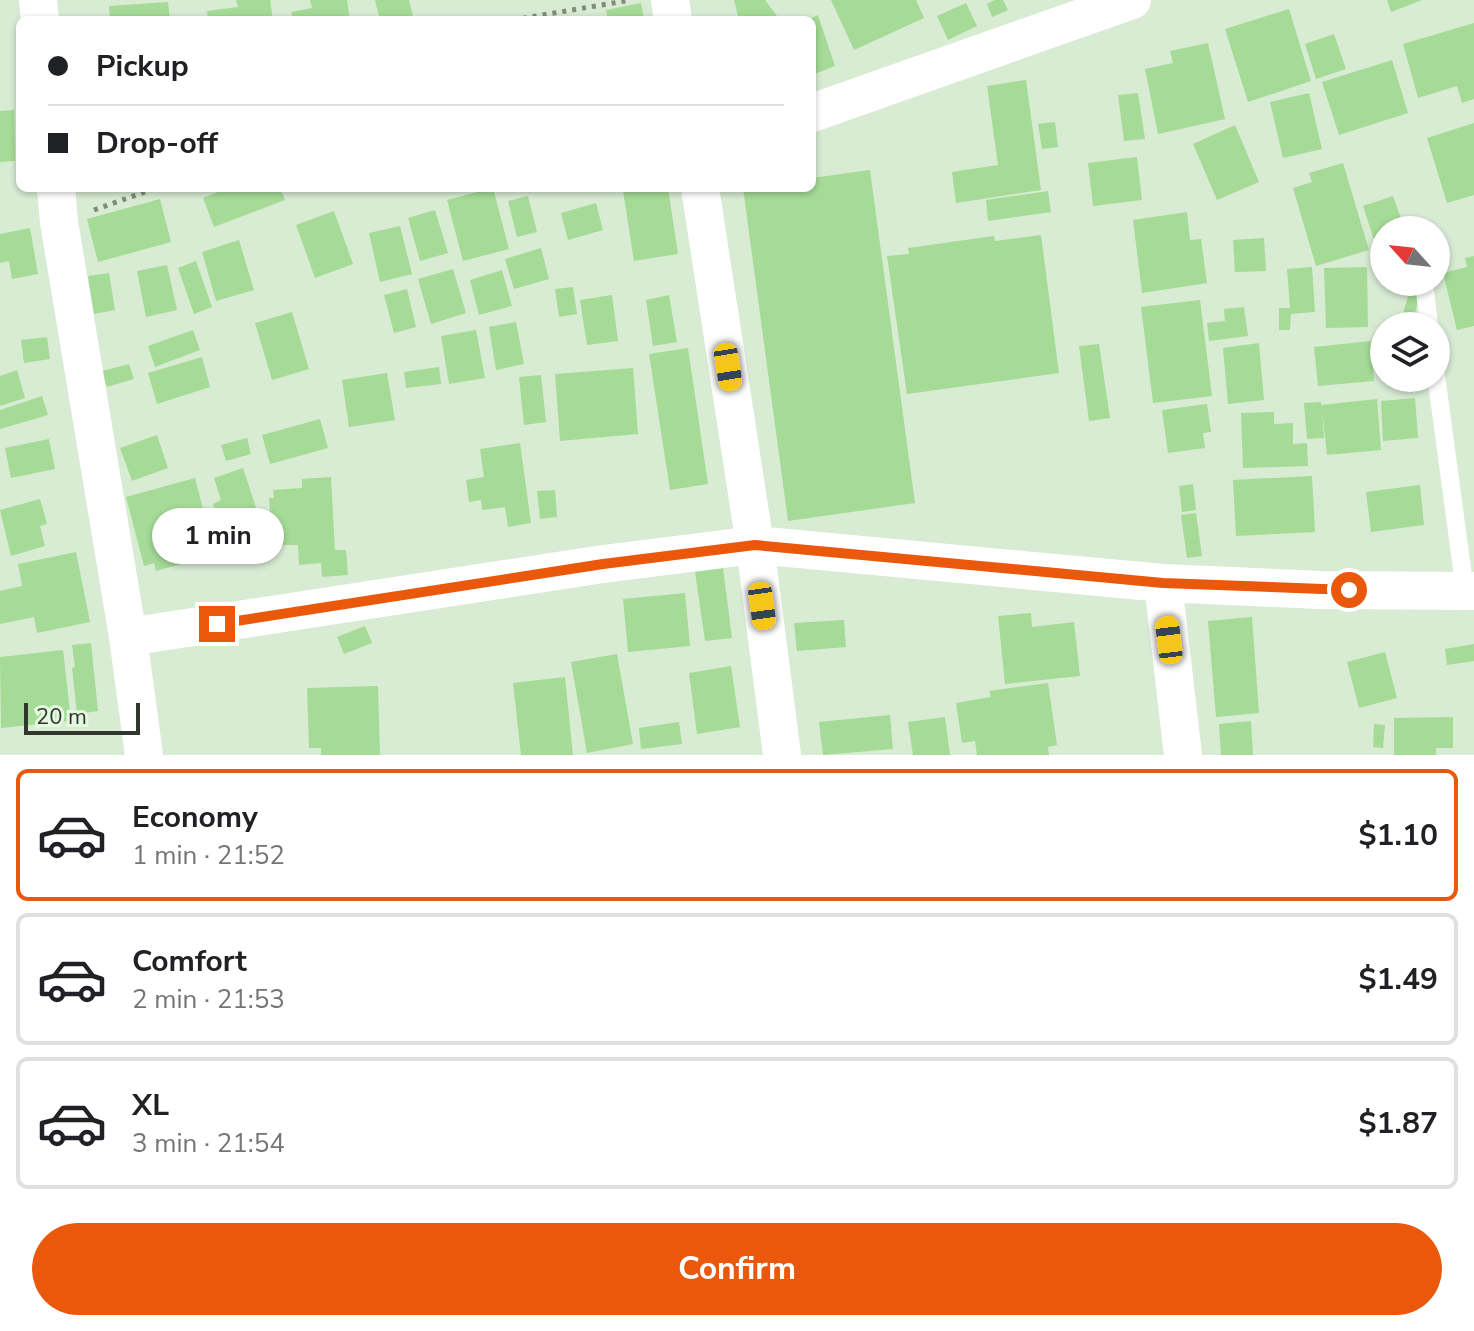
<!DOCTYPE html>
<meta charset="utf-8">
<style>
:root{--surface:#fff;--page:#f6f6f6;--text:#202124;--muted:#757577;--line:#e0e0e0;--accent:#ea580c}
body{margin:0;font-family:"Nunito Sans",sans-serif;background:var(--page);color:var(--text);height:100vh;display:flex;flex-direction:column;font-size:30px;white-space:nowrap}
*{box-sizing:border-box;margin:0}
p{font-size:26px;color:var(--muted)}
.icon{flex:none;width:44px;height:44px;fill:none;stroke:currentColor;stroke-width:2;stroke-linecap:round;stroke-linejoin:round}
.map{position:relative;height:755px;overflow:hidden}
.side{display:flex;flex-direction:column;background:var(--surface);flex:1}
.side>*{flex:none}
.top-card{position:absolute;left:16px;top:16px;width:800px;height:176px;border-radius:12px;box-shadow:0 2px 6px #0004;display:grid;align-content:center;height:176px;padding:0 32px;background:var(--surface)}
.needle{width:52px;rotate:297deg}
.fabs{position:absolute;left:1370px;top:216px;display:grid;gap:16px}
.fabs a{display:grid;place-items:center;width:80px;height:80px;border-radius:50%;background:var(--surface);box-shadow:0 2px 6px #0004;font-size:40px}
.scale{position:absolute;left:24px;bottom:20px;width:116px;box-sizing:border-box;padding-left:8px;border:4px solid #30372e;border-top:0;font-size:22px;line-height:28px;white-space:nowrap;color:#30372e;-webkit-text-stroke:6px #e5f9e0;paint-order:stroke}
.end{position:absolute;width:36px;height:36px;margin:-18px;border:10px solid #ea580c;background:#fff;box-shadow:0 0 0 4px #fff}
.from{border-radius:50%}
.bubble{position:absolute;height:56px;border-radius:28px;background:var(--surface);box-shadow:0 2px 6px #0004;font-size:26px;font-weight:700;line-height:56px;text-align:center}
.car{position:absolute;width:24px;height:48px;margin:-24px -12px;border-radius:10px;box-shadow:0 0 6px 2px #0007;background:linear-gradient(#f5c518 24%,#345 0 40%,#f5c518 0 76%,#345 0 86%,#f5c518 0)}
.top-card b{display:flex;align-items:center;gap:28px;height:76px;font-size:30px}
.top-card b+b{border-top:2px solid var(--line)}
.top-card i{width:20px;height:20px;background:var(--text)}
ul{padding:14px 0 0;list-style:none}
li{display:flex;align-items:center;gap:24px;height:132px;margin:0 16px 12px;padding:0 16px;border:4px solid var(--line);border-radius:12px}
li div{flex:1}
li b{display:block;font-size:30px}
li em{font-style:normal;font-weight:700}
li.on{border-color:var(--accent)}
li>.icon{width:72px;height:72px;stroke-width:1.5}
.cta{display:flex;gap:16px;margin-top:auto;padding:16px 32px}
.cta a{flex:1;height:92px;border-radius:48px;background:var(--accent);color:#fff;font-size:32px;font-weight:700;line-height:92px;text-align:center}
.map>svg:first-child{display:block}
.building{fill:#a5db96}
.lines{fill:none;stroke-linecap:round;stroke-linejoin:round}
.path{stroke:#7f8b7b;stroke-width:5;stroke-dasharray:4 6;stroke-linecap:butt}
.lane{stroke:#fff;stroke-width:18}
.street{stroke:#fff;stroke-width:38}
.route{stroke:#ea580c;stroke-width:10}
</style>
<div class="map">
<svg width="1474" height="755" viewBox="0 0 1474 755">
<rect width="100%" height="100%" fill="#d8ebd3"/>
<!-- building -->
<path class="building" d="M236,0H270L273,20H208L207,11L238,7Z
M310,0H347L350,20H293L291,12L312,8Z
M375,0H409L414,20H380Z
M734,0H765L780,20H739Z
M831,0H916L924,18L854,50Z
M995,0H1003L1008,10L992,17L987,4Z
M1387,0H1422L1391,12Z
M168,2L170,20H110L109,6Z
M641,3L644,18L608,20L606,10Z
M966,3L977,26L948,40L937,16Z
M1289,9L1311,81L1248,102L1225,29Z
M818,15L835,66L812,75V18Z
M1474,23V99L1462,103L1457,86L1418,98L1403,44Z
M1334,34L1346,69L1316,79L1305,44Z
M1208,43L1225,119L1158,134L1145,69L1173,63L1170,51Z
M1392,60L1408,113L1339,135L1322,82Z
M1026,80L1041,190L956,203L952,172L998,165L987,86Z
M1138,93L1145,139L1124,141L1118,95Z
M1309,93L1322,149L1283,158L1270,102Z
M14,110L15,161L0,162V111Z
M1055,122L1058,147L1042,149L1038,124Z
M1474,123V195L1447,203L1427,138Z
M1235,125L1259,182L1217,200L1193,144Z
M1137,157L1142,200L1093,206L1088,163Z
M1343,163L1369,250L1316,266L1293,188L1312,182L1309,173Z
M870,170L915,503L788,521L743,188H812V178Z
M228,188H280L285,200L214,227L203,198Z
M493,188L509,249L463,261L447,200Z
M644,188H668L678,254L634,261L623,191Z
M1048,191L1051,212L988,221L986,200Z
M528,196L537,232L517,237L508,201Z
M1393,196L1405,230H1384V250L1378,252L1363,206Z
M160,199L171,242L98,262L87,219Z
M596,203L603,230L568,240L561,213Z
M435,210L448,253L420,261L408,218Z
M334,211L353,264L315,278L296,225Z
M1187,212L1190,240L1201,239L1207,283L1142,293L1133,220Z
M400,226L412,274L380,282L369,233Z
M30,228L38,274L12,279L9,261L0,263V234Z
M1041,235L1059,373L907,394L887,256L909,254L908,248L994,236L995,241Z
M1264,238L1266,271L1235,272L1233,240Z
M239,240L254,290L216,301L202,252Z
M541,248L549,279L514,289L505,259Z
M1474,256V326L1457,330L1443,273L1467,267L1465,258Z
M196,261L212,307L194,314L178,268Z
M167,265L177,310L146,317L137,271Z
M1312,267L1315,312L1291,314L1290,330H1279V308H1290L1287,269Z
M1367,267L1368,327L1326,328L1324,268Z
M453,269L466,313L431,324L418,279Z
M502,270L512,306L479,315L470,280Z
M109,273L115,310L94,314L88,276Z
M573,287L577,314L559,317L555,289Z
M407,289L416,327L394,333L384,295Z
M1409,293L1420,296L1411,326H1407L1400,324Z
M612,295L618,341L587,345L580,300Z
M669,295L677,342L653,346L646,300Z
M1200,300L1212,396L1153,403L1141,307Z
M1244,307L1248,336L1209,341L1207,323L1225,321L1224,309Z
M292,312L309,369L272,380L255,323Z
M516,322L524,364L496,370L489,327Z
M193,330L200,350L155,367L148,346Z
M476,330L485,378L449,384L441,336Z
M47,337L50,359L24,363L21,340Z
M1371,341L1374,381L1318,386L1314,347Z
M1259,343L1264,400L1228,404L1223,348Z
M1099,344L1110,418L1089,421L1079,346Z
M688,348L708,484L670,490L649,354Z
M202,357L210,387L157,404L148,373Z
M129,364L134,379L107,387L102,371Z
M439,367L441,384L406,388L404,372Z
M633,368L638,434L560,441L555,374Z
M17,370L25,398L0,406V376Z
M387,373L395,420L349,427L342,380Z
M541,375L546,422L524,425L519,377Z
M42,396L48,415L0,429V410Z
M1415,398L1418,438L1383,441L1381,401Z
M1377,399L1381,450L1327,455L1322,409L1324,438L1307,439L1304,403L1321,402V405Z
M1207,404L1211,432L1203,433L1205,448L1168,453L1162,410Z
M1274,412V424L1293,423V444L1307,443L1308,466L1243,468L1241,413Z
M320,419L328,448L270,464L262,435Z
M157,435L168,468L132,481L120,448Z
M247,438L251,454L226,461L221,445Z
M49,439L55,469L11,478L5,448Z
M520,443L531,523L508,527L505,507L482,510L481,500L469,502L466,480L484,477L480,449Z
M243,468L260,520L223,533L213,504L221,500L214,478Z
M1312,476L1315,532L1236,536L1233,480Z
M331,477L335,550H346L348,575L322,577L321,563L299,565L298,545H280L278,525H271L269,498H274L273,490L302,488V479Z
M195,478L215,555L156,571L154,563L144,566L126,497Z
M1193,484L1196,510L1182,512L1179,486Z
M1420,485L1424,525L1371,532L1366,492Z
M555,490L557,517L540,519L537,491Z
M40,499L47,524L40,526L45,546L11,556L0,510Z
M1196,513L1202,556L1187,558L1181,515Z
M76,552L90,622L37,633L34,617L0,624V591L22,586L18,564Z
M723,568L732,638L705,641L695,572Z
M685,593L690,646L628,652L623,599Z
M1031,613L1032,627L1074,622L1080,676L1005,684L998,616Z
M1252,617L1259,713L1216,717L1208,621Z
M844,620L846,647L797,651L794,623Z
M365,626L372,643L344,654L337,637Z
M91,643L98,711L77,714L72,668L75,667L72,645Z
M1474,644V661L1447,665L1445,649Z
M63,650L71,721L1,728L0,657Z
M1385,652L1397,698L1359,708L1347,662Z
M617,654L633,744L587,753L571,662Z
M731,666L740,727L697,734L689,673Z
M565,677L573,755H521L513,683Z
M1048,683L1057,745L1048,747L1049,755H977L975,741L962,743L956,703L991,697L989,691Z
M378,686L380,755H321V748H309L307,688Z
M890,715L893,749L823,755L819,722Z
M945,717L950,755H913L908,722Z
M1453,717V748H1436V755H1394V718Z
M1251,721L1253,755H1221L1219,724Z
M679,722L682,744L641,749L639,728Z
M1374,724L1385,725L1383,748L1373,747Z"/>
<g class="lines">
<!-- path -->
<path class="path" d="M513,20L631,0
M94,210L156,188"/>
<!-- lane -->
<path class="lane" d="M1424,282L1429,326
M1436,375L1465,591"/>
<!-- street -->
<path class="street" d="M38,0L40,20
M670,0L673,20
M812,113L1132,0
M56,188L59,222L128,637L144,755
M700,188L755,545L782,755
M1163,583L1183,755
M128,637L603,564L755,545L1163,583L1320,590L1474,591"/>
</g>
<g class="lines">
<!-- route -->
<path class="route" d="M217,624L603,564L755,545L1163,583L1349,590"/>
</g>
</svg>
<div class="fabs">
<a><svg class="needle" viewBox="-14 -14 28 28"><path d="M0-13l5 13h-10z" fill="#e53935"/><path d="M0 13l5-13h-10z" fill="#757577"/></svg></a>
<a><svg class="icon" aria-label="layers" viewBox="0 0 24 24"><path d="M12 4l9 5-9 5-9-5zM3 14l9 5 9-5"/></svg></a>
</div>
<div class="scale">20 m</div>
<i class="end from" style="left:1349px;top:590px"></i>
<i class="end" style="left:217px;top:624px"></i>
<div class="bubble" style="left:152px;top:508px;width:132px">1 min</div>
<i class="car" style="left:728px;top:367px;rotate:171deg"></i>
<i class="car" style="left:762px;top:606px;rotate:172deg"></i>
<i class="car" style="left:1169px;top:640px;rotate:353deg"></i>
<div class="top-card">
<b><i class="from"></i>Pickup</b>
<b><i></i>Drop-off</b>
</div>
</div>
<section class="side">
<ul>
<li class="on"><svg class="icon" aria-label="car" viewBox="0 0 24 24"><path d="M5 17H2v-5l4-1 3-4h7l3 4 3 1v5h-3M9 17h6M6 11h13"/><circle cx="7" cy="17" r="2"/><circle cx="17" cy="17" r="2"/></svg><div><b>Economy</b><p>1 min · 21:52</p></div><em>$1.10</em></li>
<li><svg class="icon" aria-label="car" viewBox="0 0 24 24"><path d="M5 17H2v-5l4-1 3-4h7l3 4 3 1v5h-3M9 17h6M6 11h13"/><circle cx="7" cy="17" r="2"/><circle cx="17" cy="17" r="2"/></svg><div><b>Comfort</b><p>2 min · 21:53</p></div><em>$1.49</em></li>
<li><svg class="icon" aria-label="car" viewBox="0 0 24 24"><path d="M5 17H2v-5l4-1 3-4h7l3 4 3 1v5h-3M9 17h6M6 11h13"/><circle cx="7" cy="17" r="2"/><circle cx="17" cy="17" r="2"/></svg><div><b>XL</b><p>3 min · 21:54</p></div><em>$1.87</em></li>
</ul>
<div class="cta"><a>Confirm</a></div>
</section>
